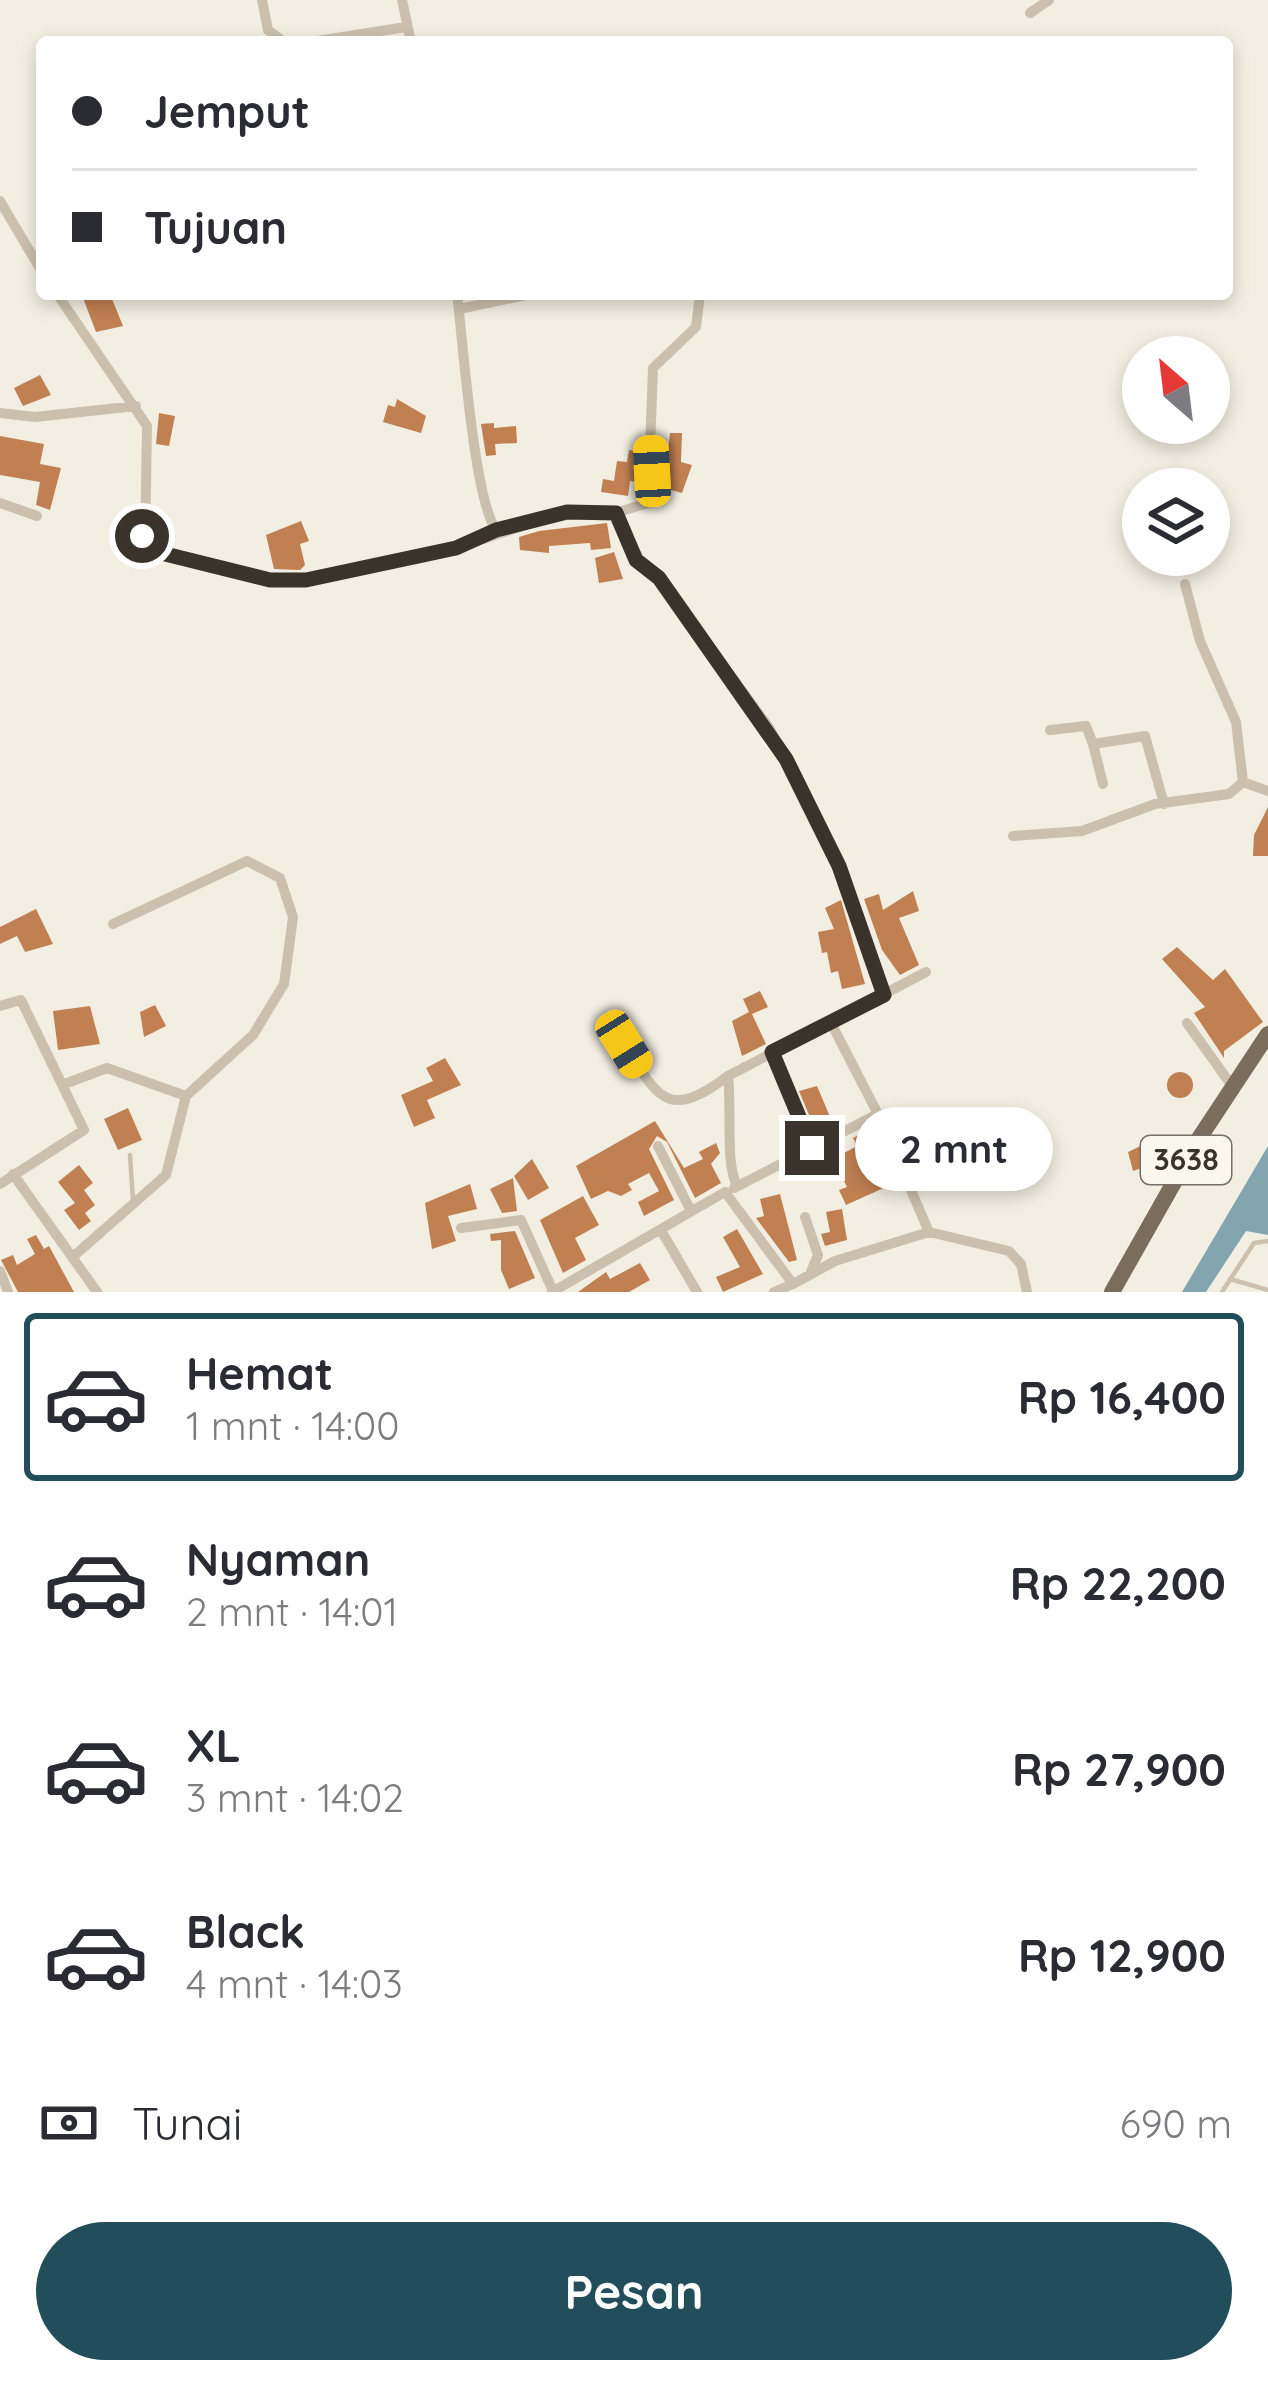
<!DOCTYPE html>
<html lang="id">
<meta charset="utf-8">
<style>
:root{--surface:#fff;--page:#f2f2f3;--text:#2b2b33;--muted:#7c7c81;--line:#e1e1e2;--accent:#224d5a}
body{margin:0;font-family:Quicksand,sans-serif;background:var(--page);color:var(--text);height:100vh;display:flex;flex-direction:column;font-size:45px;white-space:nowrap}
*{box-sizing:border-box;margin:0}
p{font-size:39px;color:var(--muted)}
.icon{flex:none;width:66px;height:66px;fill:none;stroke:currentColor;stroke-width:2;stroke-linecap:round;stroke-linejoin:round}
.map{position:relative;height:1292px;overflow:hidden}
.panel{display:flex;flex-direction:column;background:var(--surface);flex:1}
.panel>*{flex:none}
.hud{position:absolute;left:36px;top:36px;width:1197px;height:264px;border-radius:12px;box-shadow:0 6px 18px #0003;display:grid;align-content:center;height:264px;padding:0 36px;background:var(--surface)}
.needle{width:78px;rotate:332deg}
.controls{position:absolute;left:1122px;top:336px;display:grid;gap:24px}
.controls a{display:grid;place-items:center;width:108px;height:108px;border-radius:50%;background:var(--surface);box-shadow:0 6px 18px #0003;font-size:60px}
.end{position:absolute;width:54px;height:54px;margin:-27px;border:15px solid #3a332c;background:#fff;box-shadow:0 0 0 6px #fff}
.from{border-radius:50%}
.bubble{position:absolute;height:84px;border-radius:42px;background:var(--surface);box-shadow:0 6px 18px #0003;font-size:39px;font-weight:700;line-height:84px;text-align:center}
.car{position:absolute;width:36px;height:72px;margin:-36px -18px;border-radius:15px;box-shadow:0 0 9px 3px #0007;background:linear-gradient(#f5c518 24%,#345 0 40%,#f5c518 0 76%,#345 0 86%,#f5c518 0)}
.hud b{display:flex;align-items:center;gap:42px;height:114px;font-size:45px}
.hud b+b{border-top:3px solid var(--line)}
.hud i{width:30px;height:30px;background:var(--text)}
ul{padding:21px 0 0;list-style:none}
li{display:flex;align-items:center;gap:36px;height:168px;margin:0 24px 18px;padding:0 12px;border:6px solid transparent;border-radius:12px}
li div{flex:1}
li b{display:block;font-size:45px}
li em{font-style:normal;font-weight:700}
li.selected{border-color:var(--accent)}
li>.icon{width:108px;height:108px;stroke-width:1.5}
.pay{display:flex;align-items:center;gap:30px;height:132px;padding:0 36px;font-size:45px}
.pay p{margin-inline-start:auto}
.action{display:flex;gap:24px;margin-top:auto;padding:24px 36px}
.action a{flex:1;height:138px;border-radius:72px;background:var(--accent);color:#fff;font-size:48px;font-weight:700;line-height:138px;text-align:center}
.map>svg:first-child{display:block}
.water{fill:#82a5af}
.building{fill:#c18052}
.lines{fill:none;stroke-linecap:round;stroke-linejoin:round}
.lane{stroke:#cbc0ae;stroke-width:4.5}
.street{stroke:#cbc0ae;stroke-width:10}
.primary{stroke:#7b6d5e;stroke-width:16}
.route{stroke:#3a332c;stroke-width:15}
.labels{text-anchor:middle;stroke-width:10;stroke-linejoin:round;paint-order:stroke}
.shield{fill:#faf7ee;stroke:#746e66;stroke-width:3}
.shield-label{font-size:30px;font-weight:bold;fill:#3a332c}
</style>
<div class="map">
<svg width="1268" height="1292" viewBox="0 0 1268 1292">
<rect width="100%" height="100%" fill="#f3eee2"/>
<!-- water -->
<path class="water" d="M1268,1146V1235L1246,1231L1206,1292H1182Z"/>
<!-- building -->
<path class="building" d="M99,294H110L123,326L96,332L83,298Z
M40,375L51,395L23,406L14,388Z
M397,399L426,416L421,433L383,422L388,405L395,407Z
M159,413L175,416L169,446L156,444Z
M494,423V428L516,426L517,443L495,444L496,455L486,456L481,424Z
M670,433H682L681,462L692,465L682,493L664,488Z
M0,436L44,444L40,464L61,468L50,510L36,505L40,482L0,475Z
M629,450L639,452L638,482L630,481L628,496L601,492L603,479L614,481L617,461L627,462Z
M301,521L309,541L300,544L305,565L300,570L274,569L266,535Z
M607,523L611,548L591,550L590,543L549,546V553L520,550L519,537L539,531Z
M614,552L623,579L599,583L595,558Z
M1268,807V856H1253L1254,835Z
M913,891L919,911L899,918L919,965L900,975L882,950L864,899L879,894L883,910Z
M841,900L865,984L842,989L838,971L831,973L827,952L822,953L818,932L834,929L825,908Z
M36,909L53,944L25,952L17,936L0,944V927Z
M1177,947L1213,980L1225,969L1263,1022L1224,1051V1058L1194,1013L1205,1007L1162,959Z
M760,991L768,1007L752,1014L766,1044L742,1056L732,1021L749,1012L743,999Z
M155,1005L166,1026L144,1037L140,1012Z
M90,1006L100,1044L58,1050L53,1011Z
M445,1058L461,1085L427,1100L435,1118L414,1127L401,1095L433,1081L426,1068Z
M1167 1085a13 13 0 1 1 26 0a13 13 0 1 1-26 0Z
M817,1086L834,1126L817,1134L799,1091Z
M128,1108L142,1140L118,1150L104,1119Z
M941,1111L942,1125H959V1142L905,1141L902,1121Z
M655,1121L684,1168L703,1159L699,1152L716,1143L720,1153L711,1164L721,1183L695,1198L667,1142L657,1136L649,1149L674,1200L644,1216L638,1202L659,1191L649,1173L628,1184L632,1190L621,1196L608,1191L591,1199L576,1166Z
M872,1128L897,1182L846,1205L839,1190L847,1187L833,1159L857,1146L853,1138Z
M1151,1141L1157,1163L1133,1171L1128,1152Z
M532,1159L549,1188L528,1200L514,1176Z
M79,1165L93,1183L84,1190L95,1205L85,1213L91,1221L79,1230L64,1210L75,1203L58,1182Z
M513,1178L517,1211L502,1213L490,1189Z
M470,1184L477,1209L448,1216L456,1241L432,1249L425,1203Z
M780,1194L797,1260L789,1262L756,1218L764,1216L760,1199Z
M583,1196L599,1225L575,1238L586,1260L563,1273L540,1220Z
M842,1209L847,1240L825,1246L821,1234L830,1232L826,1212Z
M737,1229L763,1274L723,1292L716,1277L740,1267L723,1237Z
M515,1231L535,1278L509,1289L501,1270V1240L491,1241L490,1234Z
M36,1235L44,1249L49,1246L74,1292H18L1,1260L13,1255L17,1265L35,1254L27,1239Z
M640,1263L650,1280L629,1292H578L606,1272L610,1279Z"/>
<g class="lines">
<!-- lane -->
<path class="lane" d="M130,1155L133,1200
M1230,1279L1268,1290
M1222,1292L1254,1243L1268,1241"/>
<!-- street -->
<path class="street" d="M262,0L268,30L284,42
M402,0L411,42
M1030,13L1049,0
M311,42L406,27
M0,201L42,272
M57,294L147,426L145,549L270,580H306L456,548L567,511L615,513L648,503L653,368L696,327L700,294
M457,294C463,342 474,499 496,530
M459,309L531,294
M0,413L35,417L136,406
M0,503L37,516
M615,513L636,560L659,578L770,729L839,865L884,995
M1185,584L1200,641L1236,722L1243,782L1268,791
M1050,730L1086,726L1093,744L1145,736L1164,804
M1093,744L1103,784
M1013,836L1082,831L1155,804L1229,794L1243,782
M0,1006L21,1000L84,1130L0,1184
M831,1023L878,1114
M1187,1023L1232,1086
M624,1044C659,1099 668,1121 728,1076
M772,1052L812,1148
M62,1085L107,1068L186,1096
M658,1146L691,1211
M13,1174L97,1292
M737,1186C725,1163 732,1110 728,1076L926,972
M734,1188L878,1114L929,1232
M805,1217L818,1255L811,1272
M461,1228L521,1220L553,1291
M662,1232L697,1292
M75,1255L166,1175L186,1096L253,1035L284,984L293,917L280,878L247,861L113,924
M0,1271L8,1292
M552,1292L725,1192L793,1284L835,1261L929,1232L1009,1251L1021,1264L1027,1292
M774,1292L793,1284"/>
<!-- primary -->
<path class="primary" d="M1112,1292L1198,1140L1268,1034"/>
</g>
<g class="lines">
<!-- route -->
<path class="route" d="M142,536L149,550L270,580H306L456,548L496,530L567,512L616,513L636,560L659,578L786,759L839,866L884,995L772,1052L812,1148"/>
</g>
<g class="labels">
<!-- shield labels -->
<rect class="shield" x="1141" y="1136" width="90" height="48" rx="9"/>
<g class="shield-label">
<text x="1186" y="1170">3638</text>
</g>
</g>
</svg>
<div class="controls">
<a><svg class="needle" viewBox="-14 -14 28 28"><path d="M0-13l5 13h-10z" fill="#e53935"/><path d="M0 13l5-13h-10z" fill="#7c7c81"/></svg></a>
<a><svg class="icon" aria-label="layers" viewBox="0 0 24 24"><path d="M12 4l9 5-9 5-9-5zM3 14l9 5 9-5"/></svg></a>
</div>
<i class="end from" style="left:142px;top:536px"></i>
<i class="end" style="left:812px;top:1148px"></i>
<div class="bubble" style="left:855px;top:1107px;width:198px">2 mnt</div>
<i class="car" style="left:652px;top:471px;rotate:357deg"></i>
<i class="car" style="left:624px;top:1044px;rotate:148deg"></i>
<div class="hud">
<b><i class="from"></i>Jemput</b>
<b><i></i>Tujuan</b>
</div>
</div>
<section class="panel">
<ul>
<li class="selected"><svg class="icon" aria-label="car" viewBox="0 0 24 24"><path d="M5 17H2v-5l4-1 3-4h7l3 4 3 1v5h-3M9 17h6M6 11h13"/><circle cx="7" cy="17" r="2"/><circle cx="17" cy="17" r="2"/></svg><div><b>Hemat</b><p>1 mnt · 14:00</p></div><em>Rp 16,400</em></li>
<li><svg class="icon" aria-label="car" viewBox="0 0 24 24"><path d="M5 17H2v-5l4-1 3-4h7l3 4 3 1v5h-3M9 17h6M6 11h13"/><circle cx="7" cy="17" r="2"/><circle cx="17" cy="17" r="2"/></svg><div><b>Nyaman</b><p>2 mnt · 14:01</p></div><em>Rp 22,200</em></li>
<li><svg class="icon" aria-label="car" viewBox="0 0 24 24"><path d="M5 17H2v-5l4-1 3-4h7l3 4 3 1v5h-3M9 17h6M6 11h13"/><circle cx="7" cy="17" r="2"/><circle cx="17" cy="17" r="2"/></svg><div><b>XL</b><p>3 mnt · 14:02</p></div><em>Rp 27,900</em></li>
<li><svg class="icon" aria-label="car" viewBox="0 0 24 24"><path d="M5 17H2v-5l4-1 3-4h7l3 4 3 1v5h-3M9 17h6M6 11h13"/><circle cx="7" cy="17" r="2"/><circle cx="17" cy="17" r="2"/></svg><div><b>Black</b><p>4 mnt · 14:03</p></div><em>Rp 12,900</em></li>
</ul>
<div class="pay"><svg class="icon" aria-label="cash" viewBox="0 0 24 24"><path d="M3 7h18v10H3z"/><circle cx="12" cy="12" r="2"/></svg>Tunai<p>690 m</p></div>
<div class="action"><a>Pesan</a></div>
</section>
